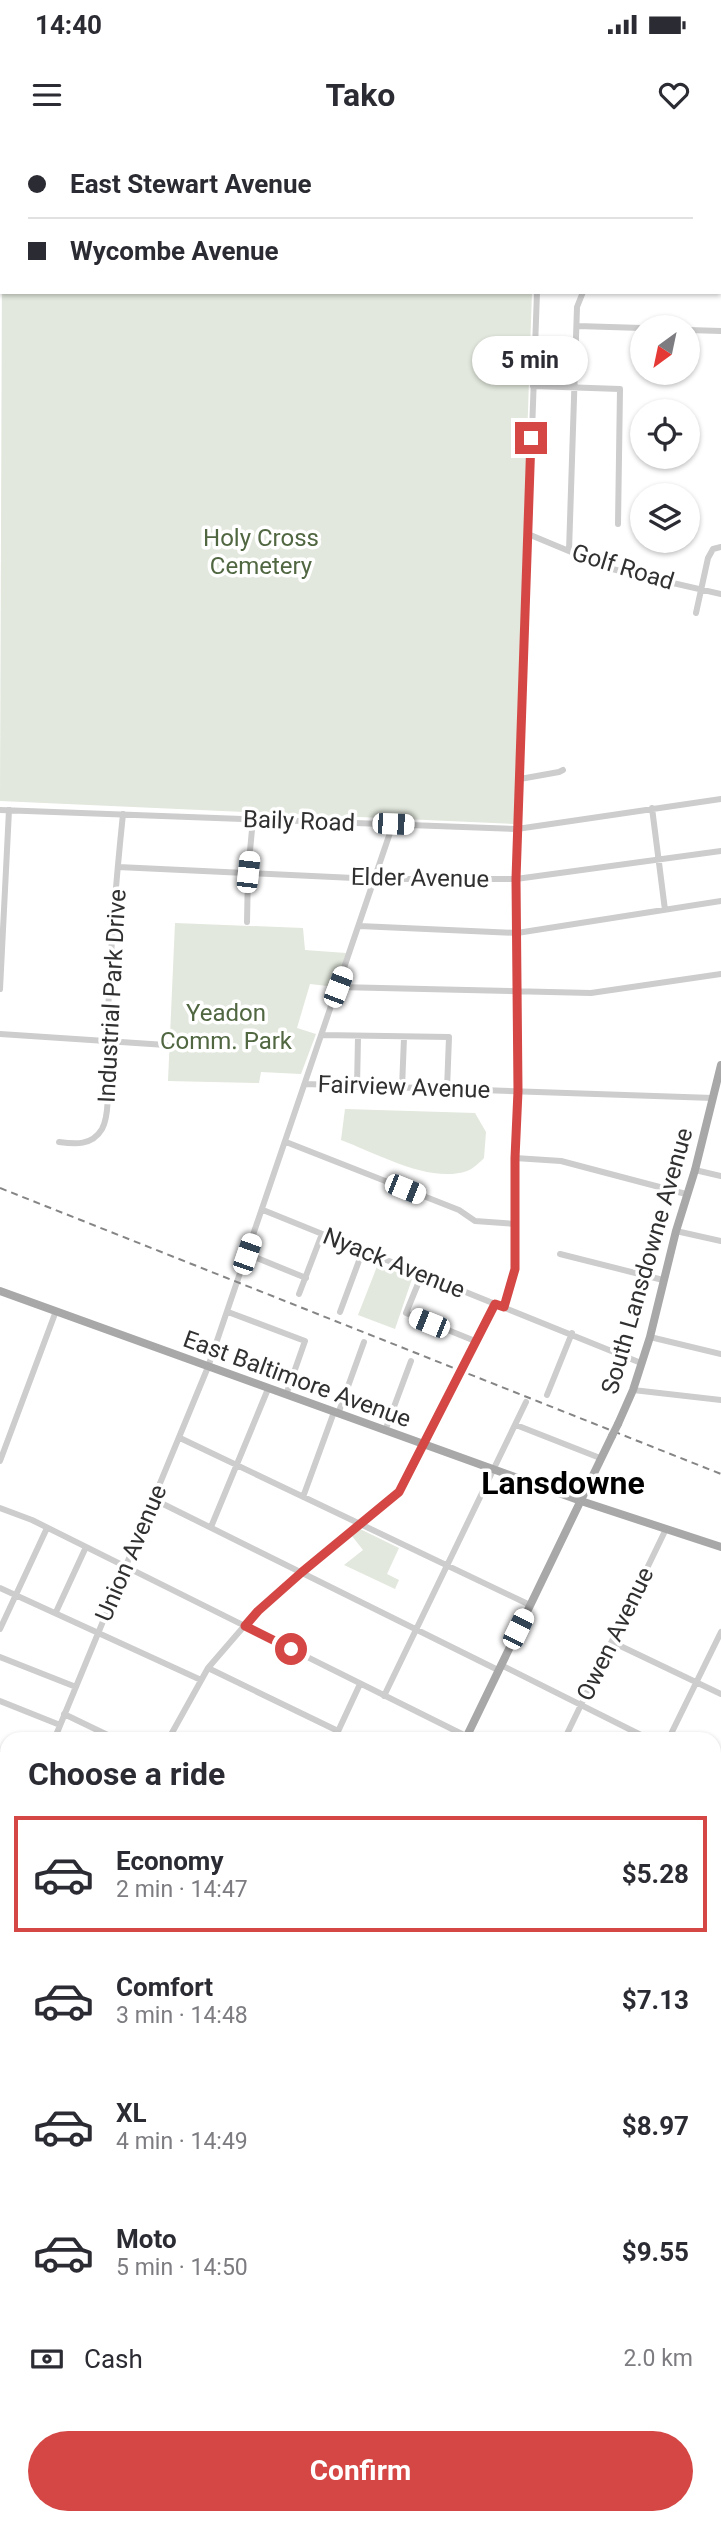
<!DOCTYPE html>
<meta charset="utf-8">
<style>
:root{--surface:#fff;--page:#f7f7f7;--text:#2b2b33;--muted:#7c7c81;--line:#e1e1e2;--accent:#d44745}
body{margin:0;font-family:Roboto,sans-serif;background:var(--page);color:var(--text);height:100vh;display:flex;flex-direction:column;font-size:26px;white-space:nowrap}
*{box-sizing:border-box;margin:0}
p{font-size:23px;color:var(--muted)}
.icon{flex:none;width:38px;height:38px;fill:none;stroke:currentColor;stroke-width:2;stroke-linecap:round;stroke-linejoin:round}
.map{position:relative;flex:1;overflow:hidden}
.side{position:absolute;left:0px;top:1592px;width:721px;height:793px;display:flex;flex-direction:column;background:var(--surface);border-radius:21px 21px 0 0;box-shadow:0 2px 5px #0004}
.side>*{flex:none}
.hud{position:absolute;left:0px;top:0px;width:721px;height:154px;box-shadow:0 2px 5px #0004;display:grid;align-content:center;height:154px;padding:0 28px;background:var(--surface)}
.needle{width:46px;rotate:213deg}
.tools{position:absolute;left:630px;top:175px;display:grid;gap:14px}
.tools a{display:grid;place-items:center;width:70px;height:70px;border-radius:50%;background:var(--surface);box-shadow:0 2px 5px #0004;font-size:35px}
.end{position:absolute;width:32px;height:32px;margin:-16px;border:9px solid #d44745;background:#fff;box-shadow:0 0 0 4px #fff}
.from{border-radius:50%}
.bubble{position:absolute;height:49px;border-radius:24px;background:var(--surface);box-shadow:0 2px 5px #0004;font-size:23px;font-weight:700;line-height:49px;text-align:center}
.car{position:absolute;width:21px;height:42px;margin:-21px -10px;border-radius:9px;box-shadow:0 0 5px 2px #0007;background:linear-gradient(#fff 24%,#345 0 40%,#fff 0 76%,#345 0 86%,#fff 0)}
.hud b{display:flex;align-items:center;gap:24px;height:66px;font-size:26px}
.hud b+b{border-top:2px solid var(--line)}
.hud i{width:18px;height:18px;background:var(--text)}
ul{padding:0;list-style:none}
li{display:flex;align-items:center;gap:21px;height:116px;margin:0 14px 10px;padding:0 14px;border:4px solid transparent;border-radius:0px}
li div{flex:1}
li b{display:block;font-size:26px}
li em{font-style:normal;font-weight:700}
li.current{border-color:var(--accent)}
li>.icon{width:63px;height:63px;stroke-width:1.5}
h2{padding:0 28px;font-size:32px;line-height:84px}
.pay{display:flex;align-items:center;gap:18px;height:77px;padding:0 28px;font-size:26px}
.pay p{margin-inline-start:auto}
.action{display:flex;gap:14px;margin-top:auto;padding:14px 28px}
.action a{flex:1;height:80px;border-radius:42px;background:var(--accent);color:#fff;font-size:28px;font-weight:700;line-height:80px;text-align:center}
.status{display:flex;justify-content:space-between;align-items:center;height:49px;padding:0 35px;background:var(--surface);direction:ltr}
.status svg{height:19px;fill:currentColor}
header{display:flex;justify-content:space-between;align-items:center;height:91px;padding:0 28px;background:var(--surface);font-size:32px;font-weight:700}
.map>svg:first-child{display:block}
.green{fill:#e2e8dd}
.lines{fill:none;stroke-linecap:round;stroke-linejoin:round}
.stream{stroke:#cedce9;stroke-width:2}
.minor{stroke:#cdcdcd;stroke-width:6}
.major{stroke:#a8a8a8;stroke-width:8}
.rail{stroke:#858585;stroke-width:2;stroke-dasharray:7 5;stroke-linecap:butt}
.major-bridge{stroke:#a8a8a8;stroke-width:8}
.route{stroke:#d44745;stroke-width:9}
.labels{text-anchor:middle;stroke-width:7;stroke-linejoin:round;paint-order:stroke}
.park-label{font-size:24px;fill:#506741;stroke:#fff}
.street-label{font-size:24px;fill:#303030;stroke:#fff}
.district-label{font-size:32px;font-weight:bold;fill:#000;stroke:#fff}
</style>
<div class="status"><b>14:40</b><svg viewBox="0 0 49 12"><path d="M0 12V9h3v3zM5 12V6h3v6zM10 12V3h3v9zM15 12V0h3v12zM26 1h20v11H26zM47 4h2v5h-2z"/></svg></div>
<header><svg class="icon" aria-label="menu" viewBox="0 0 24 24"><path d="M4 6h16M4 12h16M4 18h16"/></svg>Tako<svg class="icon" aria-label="heart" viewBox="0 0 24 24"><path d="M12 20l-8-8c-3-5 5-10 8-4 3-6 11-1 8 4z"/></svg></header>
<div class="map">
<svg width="721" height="2384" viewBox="0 0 721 2384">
<rect width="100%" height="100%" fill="#fff"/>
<!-- green -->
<path class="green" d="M2,124V152H532L514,684L0,661Z
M175,783L303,788L305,810L346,813L336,847L310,844L297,888L316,894L301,934L261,932L259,943L168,941Z
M345,969L475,973L486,992L484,1018C480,1022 473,1029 467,1031C430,1044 376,1013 341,1000Z
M378,1124L412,1139L395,1189L358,1175Z
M360,1389L399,1408L387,1434L399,1440L395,1449L344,1425L363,1410L352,1396Z
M0,2150L7,2151V2268L0,2254Z"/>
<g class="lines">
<!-- stream -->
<path class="stream" d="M137,2L138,0
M0,127L2,125
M0,2294H7
M207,2384V2378"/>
<!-- minor -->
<path class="minor" d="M463,0V2
M539,0V2
M665,0V2
M712,0V2
M420,2V0
M593,2H594
M618,2V0
M719,11H721
M0,75L2,73
M719,150H721
M577,186L642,188
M688,190L721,191
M533,246L620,249L618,384
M528,394L612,429L721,454
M569,411L577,167L583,152
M696,473L708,418L713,409L721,407
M520,639L559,632L563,630
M652,668L665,770
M0,670L517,689L721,659
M118,727L375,739H516L721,711
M247,782L248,732L253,679
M359,786L517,793L721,761
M338,847L591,853L721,834
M0,849L9,670
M0,894L166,905
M322,895L449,897L447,949
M305,944L713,958
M357,947L358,897
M402,948L404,898
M59,1002C75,1004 92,1006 102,989C112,971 106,927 107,904C109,829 115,750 123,674
M286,1002L459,1070L475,1081L516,1084
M515,1018L561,1021L686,1054
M695,1030L721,1036
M263,1070L641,1223
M676,1091L721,1101
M247,1114L306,1138
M560,1114L663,1140
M422,1134L406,1173L475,1201
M299,1154L322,1094
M504,1167L515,1129V1018L518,951L516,739L537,152
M228,1172L305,1201L286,1255
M340,1172L363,1110
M650,1197L721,1214
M633,1250L721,1260
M547,1255L572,1193
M338,1274L364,1202
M516,1285L600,1318
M385,1291L411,1221
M180,1298L530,1465
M0,1321L56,1171
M303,1357L334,1272
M153,1359L498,1530
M0,1368L32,1380L474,1600
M211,1387L268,1249
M0,1448L201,1540
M56,1472L86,1407
M0,1489L47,1388
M612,1502L721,1554
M0,1517L76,1547
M501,1525L651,1600
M208,1528L338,1591
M384,1556L526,1262
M0,1561L60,1585
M64,1574L118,1600
M54,1600L208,1227L393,684
M168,1600L208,1528L252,1477L302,1432L399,1352L495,1164
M334,1600L360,1544
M564,1600L666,1389
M668,1600L721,1492
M0,1614L7,1617
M714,1631L721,1634
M0,1641L7,1644
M717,1723L721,1713
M0,1724L7,1714
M0,1731L7,1725
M714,1775L721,1776
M0,1815L7,1818
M714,1847H721
M0,1859L7,1844
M0,1870L7,1873
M714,1915H721
M0,1925L7,1928
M714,1975L721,1976
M0,1978L7,1982
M714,2045H721
M714,2111H721
M6,2143L7,2121
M714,2189L721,2190
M714,2251L721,2252
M714,2313H721
M591,2378V2384
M651,2378L652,2384
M713,2378L714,2384
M258,2384V2378
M310,2384V2378
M363,2384V2378
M419,2384V2378"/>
<!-- major -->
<path class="major" d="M22,0L29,2
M719,41H721
M0,1151L581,1361L721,1407
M618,1284L633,1250L650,1197L676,1091L695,1030L721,925
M465,1600L612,1296
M0,2034H7
M0,2143H7
M503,2378V2384"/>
<!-- rail -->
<path class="rail" d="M0,1048L721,1334"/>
<!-- major-bridge -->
<path class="major-bridge" d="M612,1296L618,1284"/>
</g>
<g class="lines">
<!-- route -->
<path class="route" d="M291,1509L245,1486L258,1471L302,1432L399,1352L495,1164L504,1167L515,1129V1018L518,951L516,739L531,298"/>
</g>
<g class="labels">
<!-- park labels -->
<g class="park-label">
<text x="261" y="406">Holy Cross<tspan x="261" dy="28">Cemetery</tspan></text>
<text x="226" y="881">Yeadon<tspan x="226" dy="28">Comm. Park</tspan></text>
</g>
<!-- street labels -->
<g class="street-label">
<text transform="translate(623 427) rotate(17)" y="8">Golf Road</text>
<text transform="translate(299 681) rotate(2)" y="8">Baily Road</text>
<text transform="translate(420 738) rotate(1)" y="8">Elder Avenue</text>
<text transform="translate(112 856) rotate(-87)" y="8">Industrial Park Drive</text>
<text transform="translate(404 947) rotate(2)" y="8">Fairview Avenue</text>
<text transform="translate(647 1121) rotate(-74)" y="8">South Lansdowne Avenue</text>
<text transform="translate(394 1123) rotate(22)" y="8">Nyack Avenue</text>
<text transform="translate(297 1239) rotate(20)" y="8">East Baltimore Avenue</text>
<text transform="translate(131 1413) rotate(-67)" y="8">Union Avenue</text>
<text transform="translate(615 1494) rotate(-64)" y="8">Owen Avenue</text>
</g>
<!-- district labels -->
<g class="district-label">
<text x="563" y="1354">Lansdowne</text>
</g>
</g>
</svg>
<div class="tools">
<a><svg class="needle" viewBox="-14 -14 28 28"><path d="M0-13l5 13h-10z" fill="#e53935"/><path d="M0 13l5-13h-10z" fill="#7c7c81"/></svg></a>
<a><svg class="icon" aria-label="locate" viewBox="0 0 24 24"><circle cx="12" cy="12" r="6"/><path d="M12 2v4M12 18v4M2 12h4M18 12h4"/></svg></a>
<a><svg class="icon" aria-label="layers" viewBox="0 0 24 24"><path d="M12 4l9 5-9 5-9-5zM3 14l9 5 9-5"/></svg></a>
</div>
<i class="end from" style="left:291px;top:1509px"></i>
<i class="end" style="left:531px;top:298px"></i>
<div class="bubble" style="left:472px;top:196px;width:116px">5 min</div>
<i class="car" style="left:393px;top:684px;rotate:92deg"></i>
<i class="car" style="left:248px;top:732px;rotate:6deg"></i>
<i class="car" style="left:338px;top:847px;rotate:21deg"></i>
<i class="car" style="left:405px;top:1049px;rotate:112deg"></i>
<i class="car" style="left:247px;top:1114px;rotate:19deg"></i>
<i class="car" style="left:429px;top:1183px;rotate:292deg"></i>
<i class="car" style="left:518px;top:1489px;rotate:26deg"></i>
<div class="hud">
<b><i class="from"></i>East Stewart Avenue</b>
<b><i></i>Wycombe Avenue</b>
</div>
<section class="side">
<h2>Choose a ride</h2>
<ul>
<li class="current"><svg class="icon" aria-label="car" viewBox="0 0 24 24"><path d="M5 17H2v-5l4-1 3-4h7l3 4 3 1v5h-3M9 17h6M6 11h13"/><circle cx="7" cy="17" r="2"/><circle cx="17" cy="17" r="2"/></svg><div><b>Economy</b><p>2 min · 14:47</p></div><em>$5.28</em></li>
<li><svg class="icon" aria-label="car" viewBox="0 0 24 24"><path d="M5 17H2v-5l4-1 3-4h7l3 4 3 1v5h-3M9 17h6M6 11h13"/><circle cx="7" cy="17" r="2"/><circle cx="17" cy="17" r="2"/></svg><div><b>Comfort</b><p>3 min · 14:48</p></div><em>$7.13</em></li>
<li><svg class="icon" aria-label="car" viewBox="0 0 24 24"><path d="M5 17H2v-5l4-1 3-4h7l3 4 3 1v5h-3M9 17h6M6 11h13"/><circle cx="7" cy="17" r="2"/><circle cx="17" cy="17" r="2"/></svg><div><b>XL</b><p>4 min · 14:49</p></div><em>$8.97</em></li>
<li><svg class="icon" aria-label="car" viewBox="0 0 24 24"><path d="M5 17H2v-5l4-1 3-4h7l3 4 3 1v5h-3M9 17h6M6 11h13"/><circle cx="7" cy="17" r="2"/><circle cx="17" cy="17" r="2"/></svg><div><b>Moto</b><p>5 min · 14:50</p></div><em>$9.55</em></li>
</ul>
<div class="pay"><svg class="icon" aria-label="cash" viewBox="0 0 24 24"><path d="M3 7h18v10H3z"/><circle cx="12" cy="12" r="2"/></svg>Cash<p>2.0 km</p></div>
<div class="action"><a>Confirm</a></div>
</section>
</div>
